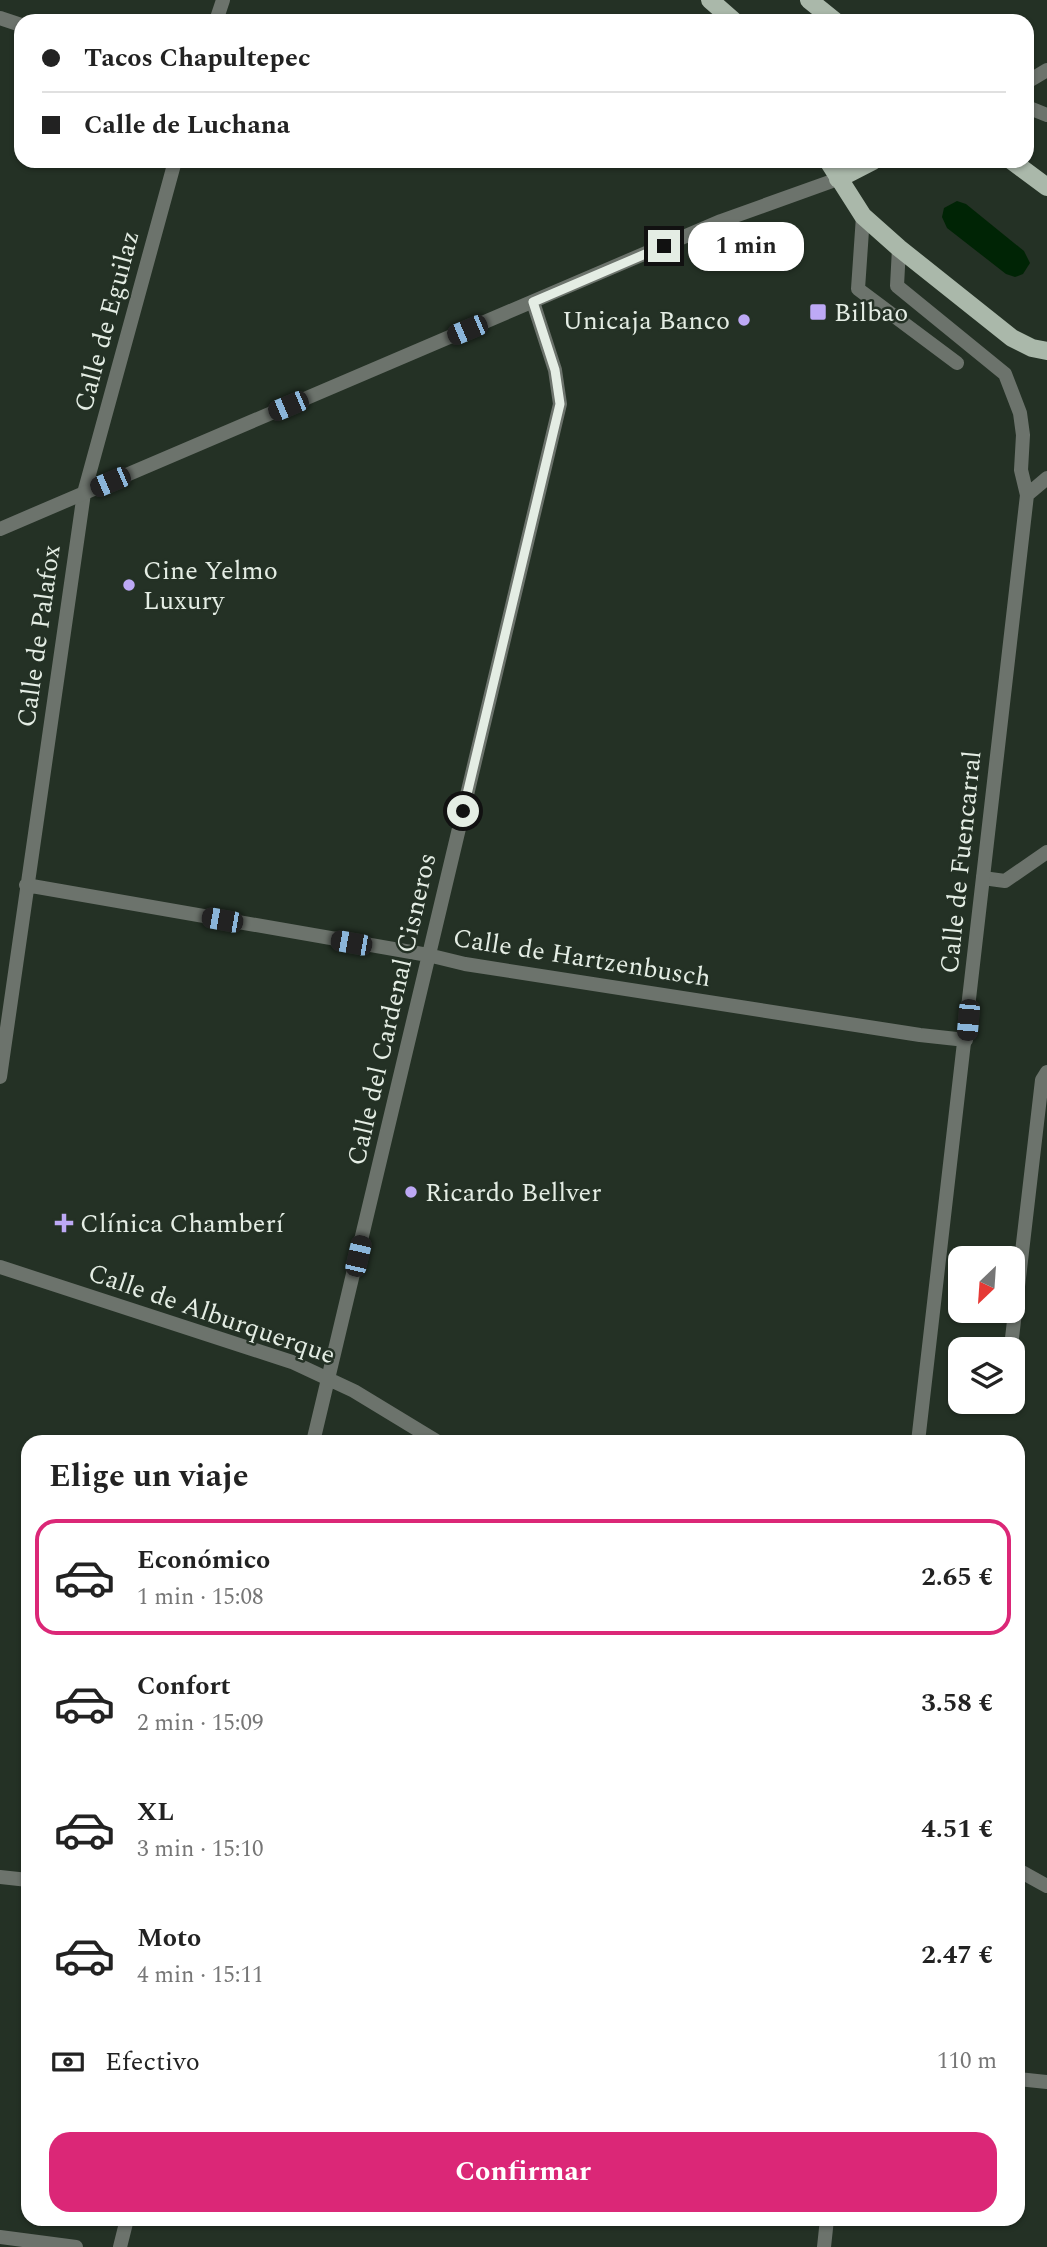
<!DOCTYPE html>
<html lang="es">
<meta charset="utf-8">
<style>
:root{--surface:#fff;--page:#f6f6f6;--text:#222;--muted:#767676;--line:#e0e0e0;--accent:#db2777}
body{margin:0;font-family:Spectral,serif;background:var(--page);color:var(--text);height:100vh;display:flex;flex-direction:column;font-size:26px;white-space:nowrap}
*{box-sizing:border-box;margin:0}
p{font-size:23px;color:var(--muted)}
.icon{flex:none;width:38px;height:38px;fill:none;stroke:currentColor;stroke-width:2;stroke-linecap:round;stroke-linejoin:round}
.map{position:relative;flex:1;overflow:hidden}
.sheet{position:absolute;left:21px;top:1435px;width:1004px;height:791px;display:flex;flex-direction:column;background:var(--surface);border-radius:21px;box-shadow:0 2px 5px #0004}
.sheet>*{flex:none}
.banner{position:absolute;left:14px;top:14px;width:1020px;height:154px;border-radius:21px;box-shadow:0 2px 5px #0004;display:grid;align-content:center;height:154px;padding:0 28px;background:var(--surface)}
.needle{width:46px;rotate:205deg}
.tools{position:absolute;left:948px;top:1246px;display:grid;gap:14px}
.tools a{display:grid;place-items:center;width:77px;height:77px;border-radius:14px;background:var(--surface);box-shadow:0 2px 5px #0004;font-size:35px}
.end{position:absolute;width:32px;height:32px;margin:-16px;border:9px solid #e4ede4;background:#111;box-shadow:0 0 0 4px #111}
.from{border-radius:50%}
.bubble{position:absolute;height:49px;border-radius:21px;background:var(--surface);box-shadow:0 2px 5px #0004;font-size:23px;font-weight:700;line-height:49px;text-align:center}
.car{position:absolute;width:21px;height:42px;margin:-21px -10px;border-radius:9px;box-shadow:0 0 5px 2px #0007;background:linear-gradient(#222 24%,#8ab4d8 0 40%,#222 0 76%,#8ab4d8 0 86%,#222 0)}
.banner b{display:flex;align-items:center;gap:24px;height:66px;font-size:26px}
.banner b+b{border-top:2px solid var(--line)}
.banner i{width:18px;height:18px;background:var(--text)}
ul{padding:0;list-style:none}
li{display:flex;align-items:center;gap:21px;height:116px;margin:0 14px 10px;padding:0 14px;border:4px solid transparent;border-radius:21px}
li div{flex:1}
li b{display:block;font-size:26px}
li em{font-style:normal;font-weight:700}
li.current{border-color:var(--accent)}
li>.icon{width:63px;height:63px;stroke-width:1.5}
h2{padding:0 28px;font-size:32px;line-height:84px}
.pay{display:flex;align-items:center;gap:18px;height:77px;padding:0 28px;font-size:26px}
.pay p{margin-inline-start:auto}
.action{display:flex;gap:14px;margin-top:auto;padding:14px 28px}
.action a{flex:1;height:80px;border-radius:21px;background:var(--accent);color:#fff;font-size:28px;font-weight:700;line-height:80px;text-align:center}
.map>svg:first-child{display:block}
.water{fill:#002405}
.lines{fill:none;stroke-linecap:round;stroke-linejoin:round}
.service{stroke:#6c736c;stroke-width:14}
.pedestrian{stroke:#6c736c;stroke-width:14}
.minor{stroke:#6c736c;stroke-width:14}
.tertiary{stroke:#6c736c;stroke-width:14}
.primary{stroke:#aab8aa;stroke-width:18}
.route{stroke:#e4ede4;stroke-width:9}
.poi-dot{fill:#bda9f5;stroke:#243125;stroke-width:2.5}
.labels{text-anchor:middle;stroke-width:5;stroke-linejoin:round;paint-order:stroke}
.poi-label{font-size:26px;fill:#e4ede4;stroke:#243125;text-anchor:start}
.street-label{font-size:26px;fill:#e4ede4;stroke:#243125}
</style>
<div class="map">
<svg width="1047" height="2247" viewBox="0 0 1047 2247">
<rect width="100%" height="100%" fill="#243125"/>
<!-- water -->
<path class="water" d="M957,201L966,204L1024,251L1030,263L1023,274L1015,277L1006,274L947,228L942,217L944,208Z"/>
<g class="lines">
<!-- service -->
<path class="service" d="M1027,107L1047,115
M863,216L858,289L957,363
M983,878L1005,881L1047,852
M1012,1338L1042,1080L1047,1072"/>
<!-- pedestrian -->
<path class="pedestrian" d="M1018,2079L1047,2082"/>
<!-- minor -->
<path class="minor" d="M0,18L21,25
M216,21L223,0
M1027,82L1047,70
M26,885L428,955L465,964L920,1035L966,1040
M0,1077L84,493L175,161
M0,1267L292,1362L354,1391L438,1442
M313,1442L560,404L555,370L533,302
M1018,1870L1047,1886
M0,1877L28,1880
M0,2237L76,2247
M120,2247L127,2219"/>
<!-- tertiary -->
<path class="tertiary" d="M899,248L897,286L1005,374L1020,413L1023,435L1021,470L1027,495L918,1442
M1027,495L1047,478
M0,529L721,221L838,179
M824,2247L827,2219"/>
<!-- primary -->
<path class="primary" d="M710,0L734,21
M809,0L835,21
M828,161L863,216L899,248L1012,338L1032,348L1047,351
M1012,161L1047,187
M838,179L873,161"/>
</g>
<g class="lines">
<!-- route -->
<path class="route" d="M463,811L560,404L555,370L533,302L664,246"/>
</g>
<!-- markers -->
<g class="poi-dot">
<rect x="809" y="303" width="18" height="18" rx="3.5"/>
<circle cx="744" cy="320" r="7"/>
<circle cx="129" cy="585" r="7"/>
<circle cx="411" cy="1192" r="7"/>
<path d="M60.5 1212.5h7v7h7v7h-7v7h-7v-7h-7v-7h7z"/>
</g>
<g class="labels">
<!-- poi labels -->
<g class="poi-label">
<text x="834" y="321">Bilbao</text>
<text x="730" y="329" text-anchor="end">Unicaja Banco</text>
<text x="143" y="579">Cine Yelmo<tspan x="143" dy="30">Luxury</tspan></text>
<text x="425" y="1201">Ricardo Bellver</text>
<text x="80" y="1232">Clínica Chamberí</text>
</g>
<!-- street labels -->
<g class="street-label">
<text transform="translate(106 321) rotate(-75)" y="9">Calle de Eguilaz</text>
<text transform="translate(38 636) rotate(-82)" y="9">Calle de Palafox</text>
<text transform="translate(960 862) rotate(-84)" y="9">Calle de Fuencarral</text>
<text transform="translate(582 957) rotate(9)" y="9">Calle de Hartzenbusch</text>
<text transform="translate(391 1009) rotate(-77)" y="9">Calle del Cardenal Cisneros</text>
<text transform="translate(212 1313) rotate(19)" y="9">Calle de Alburquerque</text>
</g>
</g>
</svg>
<div class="tools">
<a><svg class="needle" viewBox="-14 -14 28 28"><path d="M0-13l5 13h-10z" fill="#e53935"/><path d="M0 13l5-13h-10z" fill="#767676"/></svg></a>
<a><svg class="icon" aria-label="layers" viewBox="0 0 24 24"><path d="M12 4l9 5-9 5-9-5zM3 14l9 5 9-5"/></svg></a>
</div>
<i class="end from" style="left:463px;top:811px"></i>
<i class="end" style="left:664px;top:246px"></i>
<div class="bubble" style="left:688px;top:222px;width:116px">1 min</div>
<i class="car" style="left:467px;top:330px;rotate:247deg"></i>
<i class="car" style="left:288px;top:406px;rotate:247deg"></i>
<i class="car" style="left:110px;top:482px;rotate:247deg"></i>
<i class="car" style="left:222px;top:920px;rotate:280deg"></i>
<i class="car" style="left:351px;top:943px;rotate:280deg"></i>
<i class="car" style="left:968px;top:1020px;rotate:185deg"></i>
<i class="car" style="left:358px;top:1256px;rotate:13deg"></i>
<div class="banner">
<b><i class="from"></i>Tacos Chapultepec</b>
<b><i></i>Calle de Luchana</b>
</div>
<section class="sheet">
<h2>Elige un viaje</h2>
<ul>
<li class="current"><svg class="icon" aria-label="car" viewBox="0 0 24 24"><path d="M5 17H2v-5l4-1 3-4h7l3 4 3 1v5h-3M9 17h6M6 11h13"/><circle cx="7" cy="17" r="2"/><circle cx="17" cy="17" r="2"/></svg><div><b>Económico</b><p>1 min · 15:08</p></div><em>2.65 €</em></li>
<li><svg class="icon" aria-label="car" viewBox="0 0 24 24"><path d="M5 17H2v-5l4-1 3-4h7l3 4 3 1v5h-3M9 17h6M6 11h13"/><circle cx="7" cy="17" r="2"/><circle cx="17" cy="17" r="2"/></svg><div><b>Confort</b><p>2 min · 15:09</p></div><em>3.58 €</em></li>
<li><svg class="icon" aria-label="car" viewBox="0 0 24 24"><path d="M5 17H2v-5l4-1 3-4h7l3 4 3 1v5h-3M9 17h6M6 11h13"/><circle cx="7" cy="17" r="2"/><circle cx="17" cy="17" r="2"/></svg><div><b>XL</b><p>3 min · 15:10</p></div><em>4.51 €</em></li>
<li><svg class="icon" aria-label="car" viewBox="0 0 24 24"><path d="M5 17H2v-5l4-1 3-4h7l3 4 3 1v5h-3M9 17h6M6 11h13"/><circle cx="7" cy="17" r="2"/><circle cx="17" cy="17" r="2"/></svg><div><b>Moto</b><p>4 min · 15:11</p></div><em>2.47 €</em></li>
</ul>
<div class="pay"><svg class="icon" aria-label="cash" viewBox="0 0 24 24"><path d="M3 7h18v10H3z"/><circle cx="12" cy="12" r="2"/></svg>Efectivo<p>110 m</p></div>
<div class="action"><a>Confirmar</a></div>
</section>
</div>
